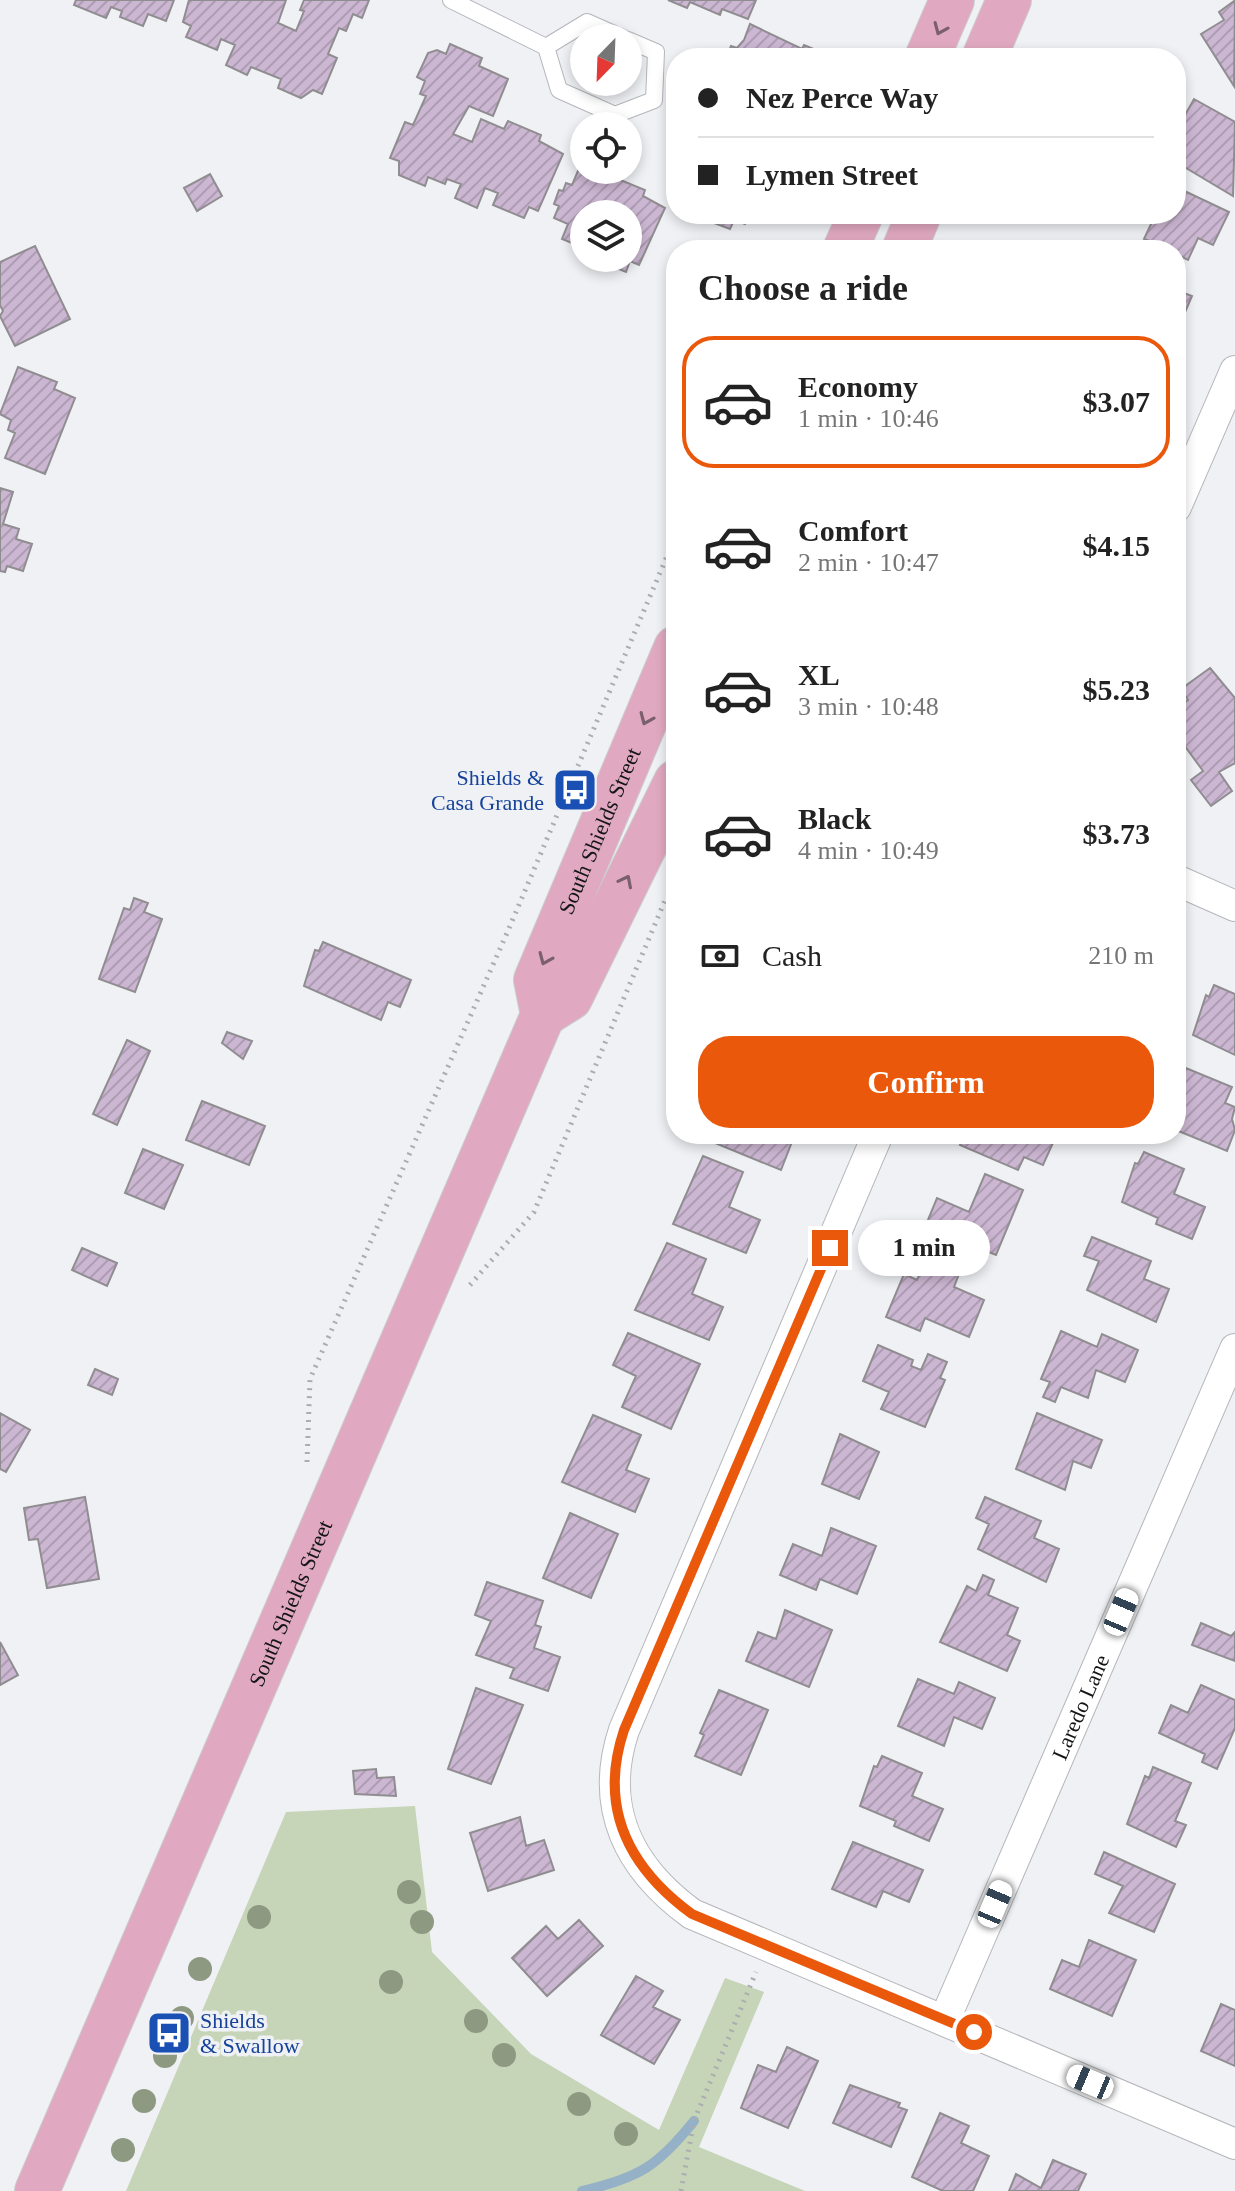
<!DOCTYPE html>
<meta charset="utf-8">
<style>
:root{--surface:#fff;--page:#f2f2f2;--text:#222;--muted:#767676;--line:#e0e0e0;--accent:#ea580c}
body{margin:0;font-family:Georgia,serif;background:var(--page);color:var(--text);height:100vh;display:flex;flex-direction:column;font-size:30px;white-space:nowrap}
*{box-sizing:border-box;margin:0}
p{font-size:26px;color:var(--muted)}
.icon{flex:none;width:44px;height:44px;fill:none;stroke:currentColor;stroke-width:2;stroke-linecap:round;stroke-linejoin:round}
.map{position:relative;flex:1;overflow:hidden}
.panel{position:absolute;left:666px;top:240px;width:520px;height:904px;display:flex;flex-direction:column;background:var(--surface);border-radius:32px;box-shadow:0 4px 12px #0003}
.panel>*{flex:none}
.hud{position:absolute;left:666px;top:48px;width:520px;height:176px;border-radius:32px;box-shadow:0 4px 12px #0003;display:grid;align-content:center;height:176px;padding:0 32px;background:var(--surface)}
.needle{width:52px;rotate:203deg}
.buttons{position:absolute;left:570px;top:24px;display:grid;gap:16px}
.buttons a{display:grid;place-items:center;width:72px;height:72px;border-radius:50%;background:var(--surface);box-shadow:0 4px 12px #0003;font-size:40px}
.end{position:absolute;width:36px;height:36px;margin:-18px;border:10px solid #ea580c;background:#fff;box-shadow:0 0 0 4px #fff}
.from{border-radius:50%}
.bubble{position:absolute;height:56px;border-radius:28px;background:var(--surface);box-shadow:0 4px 12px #0003;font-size:26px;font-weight:600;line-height:56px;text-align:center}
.car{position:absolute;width:24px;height:48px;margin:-24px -12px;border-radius:10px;box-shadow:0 0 6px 2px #0007;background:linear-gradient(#fff 24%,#345 0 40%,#fff 0 76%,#345 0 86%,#fff 0)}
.hud b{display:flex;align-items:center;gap:28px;height:76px;font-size:30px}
.hud b+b{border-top:2px solid var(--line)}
.hud i{width:20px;height:20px;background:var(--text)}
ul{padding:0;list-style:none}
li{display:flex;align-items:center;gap:24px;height:132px;margin:0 16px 12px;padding:0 16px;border:4px solid transparent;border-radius:32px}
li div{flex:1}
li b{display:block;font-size:30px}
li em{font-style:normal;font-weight:600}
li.active{border-color:var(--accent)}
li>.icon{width:72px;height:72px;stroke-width:1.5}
h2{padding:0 32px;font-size:36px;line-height:96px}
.pay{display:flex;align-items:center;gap:20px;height:88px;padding:0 32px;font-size:30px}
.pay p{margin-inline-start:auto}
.button{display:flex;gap:16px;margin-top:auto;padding:16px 32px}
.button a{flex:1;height:92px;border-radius:32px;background:var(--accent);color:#fff;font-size:32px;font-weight:600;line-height:92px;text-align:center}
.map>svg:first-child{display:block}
.grass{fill:#c6d4b7}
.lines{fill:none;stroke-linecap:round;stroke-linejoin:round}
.stream{stroke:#94b1c7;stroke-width:10}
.building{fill:url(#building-hatch);stroke:#908d91;stroke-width:2}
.lane-casing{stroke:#b4b6ba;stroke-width:18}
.street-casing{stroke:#b4b6ba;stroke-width:32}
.primary-casing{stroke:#cbcccc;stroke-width:46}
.path{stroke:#abadb0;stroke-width:5;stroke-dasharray:2 6;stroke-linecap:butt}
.lane{stroke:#fff;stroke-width:16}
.street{stroke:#fff;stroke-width:30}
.primary{stroke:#e1a9c1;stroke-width:44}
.tree{fill:#8e9981}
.oneway{stroke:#7a5f6c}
.route{stroke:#ea580c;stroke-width:10}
.labels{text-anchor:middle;stroke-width:7;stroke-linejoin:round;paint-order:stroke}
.transit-label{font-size:22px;fill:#164399;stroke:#eff1f5;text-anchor:end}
.street-label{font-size:22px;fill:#141516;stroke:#eff1f5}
</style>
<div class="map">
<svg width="1235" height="2191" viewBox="0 0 1235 2191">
<defs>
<pattern id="building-hatch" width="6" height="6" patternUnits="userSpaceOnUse" patternTransform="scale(2)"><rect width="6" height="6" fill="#ccb7d2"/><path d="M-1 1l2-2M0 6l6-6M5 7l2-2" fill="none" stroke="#ae9cb4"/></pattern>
</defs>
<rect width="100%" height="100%" fill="#eff1f5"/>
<!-- grass -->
<path class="grass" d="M415,1806L432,1952L531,2054L659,2130L725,1978L764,1992L699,2147L805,2191H126L286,1812Z"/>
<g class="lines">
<!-- stream -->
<path class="stream" d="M582,2191C639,2178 658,2166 694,2121"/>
</g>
<!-- building -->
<path class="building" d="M76,0H174L166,21L148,14L143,26L120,17L122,11L111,7L106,18L74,5Z
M189,0H286L278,23L296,31L304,11L300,10L304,0H369L362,18L353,14L346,31L339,28L328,54L337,58L322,94L313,90L301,98L278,88L281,79L251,67L247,75L226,65L235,45L221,39L217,50L186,37L191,26L183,22Z
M668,0H756L748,19L722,9L720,15L690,2L687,8Z
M1234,1L1235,0L1234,86L1201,34L1224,20L1219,12Z
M750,24L802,49L804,45L821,52L818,58H726L731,46L737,48L744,40Z
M450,44L482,58L479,66L508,79L493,116L469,106L453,134L472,142L481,119L504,129L508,121L541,135L539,141L563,154L538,211L529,207L524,218L493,205L498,193L485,188L477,208L455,198L461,184L447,179L445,184L428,177L425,186L399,175V161L390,158L405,122L413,125L426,96L420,94L425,81L417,77L428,53L437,50L446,54Z
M1194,99L1235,122L1233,196L1176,162V121L1180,124Z
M584,157V170H616L613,177L645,190L643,196L665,208L639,265L630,261L626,272L595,259L628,258V214H584V248L562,239L568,224L554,218L559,206L554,204L559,190L563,191L566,183L572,185Z
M210,174L222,196L197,211L184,188Z
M1176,187L1229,212L1213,245L1198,238L1188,260L1176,254V250L1144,239L1152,222L1138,216L1176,214Z
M690,214H750L745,224L734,220L730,229Z
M35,246L70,319L15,346L0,316L3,311L0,305V262Z
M1176,290L1192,296L1176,333Z
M18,367L57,382L54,389L75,398L45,474L5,458L15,433L8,430L11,420L0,414Z
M0,488L13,492L3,524L19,529L16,539L32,544L23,571L7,566L5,572L0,571Z
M1210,668L1235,698V763L1219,772L1232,791L1211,806L1191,780L1203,771L1176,734V716L1183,711L1179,707L1188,700L1181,689Z
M134,898L148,903L144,912L162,919L135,992L99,979L124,908L130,910Z
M323,942L411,980L400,1007L388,1002L381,1020L304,986L315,950L319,951Z
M1214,985L1235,994V1055L1193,1035L1206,995L1209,997Z
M227,1032L252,1041L243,1059L222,1043Z
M127,1040L150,1051L117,1125L93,1114Z
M1176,1064L1232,1087L1225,1103L1235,1107L1232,1119L1235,1130L1227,1151L1176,1130Z
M202,1101L265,1126L249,1165L186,1140Z
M719,1134H795L781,1170L715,1143Z
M965,1134H1057L1043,1165L1024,1157L1018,1170L960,1145Z
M143,1149L183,1165L164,1209L125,1193Z
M1144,1152L1184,1169L1174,1194L1205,1207L1192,1239L1156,1224L1158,1218L1122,1202L1135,1163L1138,1164Z
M703,1156L743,1172L729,1207L760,1220L746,1253L673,1224Z
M985,1174L1023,1190L996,1255L961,1241L959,1247L923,1232L937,1198L969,1212Z
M1092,1237L1151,1261L1144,1279L1169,1289L1156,1322L1087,1290L1099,1261L1084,1256Z
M667,1243L706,1259L692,1294L723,1307L709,1340L635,1310Z
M82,1248L117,1263L107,1286L72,1270Z
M925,1260L959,1274L954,1287L984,1300L969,1337L925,1318L920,1331L886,1317L904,1274L917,1280Z
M1061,1331L1097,1347L1102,1334L1138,1350L1125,1382L1096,1370L1088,1398L1061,1387L1055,1402L1043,1397L1050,1382L1041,1379Z
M628,1333L700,1364L671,1429L622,1407L636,1376L613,1365Z
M878,1345L913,1360L911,1366L921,1370L928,1354L947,1362L940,1378L945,1380L925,1427L881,1409L889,1392L863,1381Z
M95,1369L118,1379L112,1395L88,1385Z
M0,1413L30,1430L6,1472L0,1469Z
M1037,1413L1102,1440L1091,1468L1073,1461L1065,1490L1016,1469Z
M593,1415L641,1435L626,1470L649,1479L635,1512L562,1482Z
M840,1434L879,1452L859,1499L822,1484Z
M85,1497L99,1579L47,1588L38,1539L29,1540L24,1508Z
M985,1497L1041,1521L1034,1538L1059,1549L1046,1582L978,1549L989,1524L976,1518Z
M570,1513L618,1534L591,1598L543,1578Z
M831,1528L876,1546L857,1594L820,1579L816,1590L780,1575L793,1544L822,1556Z
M983,1575L994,1580L988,1595L1018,1608L1007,1635L1020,1641L1007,1671L940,1642L967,1586L976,1591Z
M487,1582L543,1601L535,1625L541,1627L534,1648L560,1657L548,1691L510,1678L514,1668L476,1655L491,1621L475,1615Z
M785,1610L832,1630L809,1687L746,1661L758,1632L776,1639Z
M1201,1623L1231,1636L1235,1632V1661L1192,1645Z
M0,1642L18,1675L0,1685Z
M918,1679L954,1694L959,1682L995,1698L982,1729L954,1717L944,1746L898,1726Z
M1201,1685L1235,1700V1728L1217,1769L1202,1762L1205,1754L1159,1733L1171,1705L1188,1713Z
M476,1688L523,1705L491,1784L448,1769Z
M719,1690L768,1710L741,1775L695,1756L704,1735L700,1733Z
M882,1756L922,1773L912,1796L943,1809L929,1841L894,1826L896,1821L860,1806L874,1766L877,1767Z
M1153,1767L1191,1783L1175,1821L1186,1825L1176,1847L1127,1824L1145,1776L1149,1778Z
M376,1769L377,1778L394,1777L396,1796L355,1794L353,1771Z
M520,1817L526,1846L544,1840L554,1870L488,1891L470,1833Z
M853,1842L923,1870L909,1902L883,1891L876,1907L832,1889Z
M1104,1852L1175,1884L1154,1932L1109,1913L1123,1886L1095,1874Z
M579,1920L603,1946L547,1996L512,1958L546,1926L558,1939Z
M1089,1940L1136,1960L1112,2016L1050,1989L1062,1960L1079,1967Z
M636,1976L663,1991L653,2007L680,2020L654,2064L601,2035Z
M1221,2004L1235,2010V2066L1201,2051Z
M787,2047L818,2061L788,2128L741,2108L758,2065L776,2072Z
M850,2085L900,2103L898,2107L907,2110L891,2147L833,2123Z
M940,2113L969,2126L961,2143L989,2156L973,2191H943L912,2177Z
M1053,2160L1086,2174L1078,2191H1009L1016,2174L1041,2188Z"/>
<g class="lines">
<!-- lane casing -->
<g class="lane-casing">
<path id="lane" d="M451,0L546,47L559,90L615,115L654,100L656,52L628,40
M546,47L587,22L623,38"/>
</g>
<!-- street casing -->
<g class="street-casing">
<g id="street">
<path d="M1176,507L1235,371"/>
<path d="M1176,880L1235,906"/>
<path d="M878,1134L624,1730C598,1808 629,1868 692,1914L1235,2144"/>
<path id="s1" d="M945,2019L1235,1349"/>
</g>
</g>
<!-- primary casing -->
<g class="primary-casing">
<g id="primary">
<path d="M927,58L952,0"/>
<path d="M984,58L1009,0"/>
<path d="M845,250L861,214"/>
<path d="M904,250L919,214"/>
<path d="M543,1015L570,998L676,782"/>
<path id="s2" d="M37,2191L543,1015L536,980L676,648"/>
</g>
</g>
<!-- path -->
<path class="path" d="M470,1285L534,1212L666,898
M307,1462L310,1379L507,933L676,535
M681,2191L694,2121L756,1972"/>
<!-- lane -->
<use href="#lane" class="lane"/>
<!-- street -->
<use href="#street" class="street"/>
<!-- primary -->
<use href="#primary" class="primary"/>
</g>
<!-- trees -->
<g class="tree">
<circle cx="409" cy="1892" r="12"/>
<circle cx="259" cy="1917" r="12"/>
<circle cx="422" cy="1922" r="12"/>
<circle cx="200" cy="1969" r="12"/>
<circle cx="391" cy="1982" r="12"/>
<circle cx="182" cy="2018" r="12"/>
<circle cx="476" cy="2021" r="12"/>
<circle cx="504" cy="2055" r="12"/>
<circle cx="165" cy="2056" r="12"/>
<circle cx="144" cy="2101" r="12"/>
<circle cx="579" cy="2104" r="12"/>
<circle cx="626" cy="2134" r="12"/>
<circle cx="123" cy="2150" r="12"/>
</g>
<!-- one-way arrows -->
<defs><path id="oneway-chevron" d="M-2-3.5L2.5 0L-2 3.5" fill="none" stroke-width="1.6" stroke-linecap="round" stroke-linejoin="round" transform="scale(2)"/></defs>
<g class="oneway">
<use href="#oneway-chevron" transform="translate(940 29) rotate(113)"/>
<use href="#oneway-chevron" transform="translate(646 719) rotate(113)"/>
<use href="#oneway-chevron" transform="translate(626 881) rotate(-63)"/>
<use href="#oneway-chevron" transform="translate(545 959) rotate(113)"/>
</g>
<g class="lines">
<!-- route -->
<path class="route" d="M830,1248L624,1730C598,1808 629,1868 692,1914L974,2032"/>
</g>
<!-- icons -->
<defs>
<g id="bus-square" transform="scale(2.3)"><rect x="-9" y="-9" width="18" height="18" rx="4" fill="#1a4fb4" stroke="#eff1f5"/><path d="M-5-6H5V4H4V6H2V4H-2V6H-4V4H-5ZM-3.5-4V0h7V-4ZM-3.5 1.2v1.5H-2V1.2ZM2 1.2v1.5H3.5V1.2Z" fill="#fff"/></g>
</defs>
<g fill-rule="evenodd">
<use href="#bus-square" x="575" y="790"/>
<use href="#bus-square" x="169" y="2033"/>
</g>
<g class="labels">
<!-- transit labels -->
<g class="transit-label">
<text x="544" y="785">Shields &amp;<tspan x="544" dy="25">Casa Grande</tspan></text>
<text x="200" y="2028" text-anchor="start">Shields<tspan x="200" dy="25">&amp; Swallow</tspan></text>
</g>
<!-- street labels -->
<g class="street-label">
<text dy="8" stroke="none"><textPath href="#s2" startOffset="1478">South Shields Street</textPath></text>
<text dy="8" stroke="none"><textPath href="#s2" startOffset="640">South Shields Street</textPath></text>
<text dy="8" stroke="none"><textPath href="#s1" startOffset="340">Laredo Lane</textPath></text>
</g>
</g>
</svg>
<div class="buttons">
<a><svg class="needle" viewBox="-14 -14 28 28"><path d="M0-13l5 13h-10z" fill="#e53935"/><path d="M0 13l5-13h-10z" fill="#767676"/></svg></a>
<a><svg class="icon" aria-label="locate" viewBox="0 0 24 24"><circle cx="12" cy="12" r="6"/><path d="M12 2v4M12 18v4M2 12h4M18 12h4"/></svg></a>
<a><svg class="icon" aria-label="layers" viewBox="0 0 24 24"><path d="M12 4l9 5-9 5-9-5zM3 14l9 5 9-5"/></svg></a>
</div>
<i class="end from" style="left:974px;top:2032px"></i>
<i class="end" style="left:830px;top:1248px"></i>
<div class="bubble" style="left:858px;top:1220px;width:132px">1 min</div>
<i class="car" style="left:1121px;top:1612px;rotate:23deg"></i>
<i class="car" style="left:995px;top:1904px;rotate:23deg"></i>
<i class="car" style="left:1090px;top:2082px;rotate:293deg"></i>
<div class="hud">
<b><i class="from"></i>Nez Perce Way</b>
<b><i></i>Lymen Street</b>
</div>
<section class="panel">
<h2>Choose a ride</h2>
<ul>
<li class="active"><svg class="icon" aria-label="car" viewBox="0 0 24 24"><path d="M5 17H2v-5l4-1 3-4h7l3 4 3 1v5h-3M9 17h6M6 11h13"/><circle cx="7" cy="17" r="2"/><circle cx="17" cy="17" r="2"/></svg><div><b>Economy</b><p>1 min · 10:46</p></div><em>$3.07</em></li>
<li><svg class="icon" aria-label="car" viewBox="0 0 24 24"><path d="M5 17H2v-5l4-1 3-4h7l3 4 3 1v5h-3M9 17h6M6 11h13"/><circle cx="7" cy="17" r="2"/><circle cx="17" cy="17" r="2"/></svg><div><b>Comfort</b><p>2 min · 10:47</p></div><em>$4.15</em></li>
<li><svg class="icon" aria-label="car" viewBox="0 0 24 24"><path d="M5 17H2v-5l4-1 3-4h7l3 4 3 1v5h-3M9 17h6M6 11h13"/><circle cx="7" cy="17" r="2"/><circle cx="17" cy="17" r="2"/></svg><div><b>XL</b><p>3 min · 10:48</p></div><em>$5.23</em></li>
<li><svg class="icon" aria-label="car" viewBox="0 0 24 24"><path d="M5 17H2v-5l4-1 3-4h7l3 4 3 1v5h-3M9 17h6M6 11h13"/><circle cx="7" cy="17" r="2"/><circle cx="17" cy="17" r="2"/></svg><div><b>Black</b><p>4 min · 10:49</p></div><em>$3.73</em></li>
</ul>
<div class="pay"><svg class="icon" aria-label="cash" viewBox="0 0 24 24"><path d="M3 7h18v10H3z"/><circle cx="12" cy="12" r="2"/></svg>Cash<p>210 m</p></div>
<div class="button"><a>Confirm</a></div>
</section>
</div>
